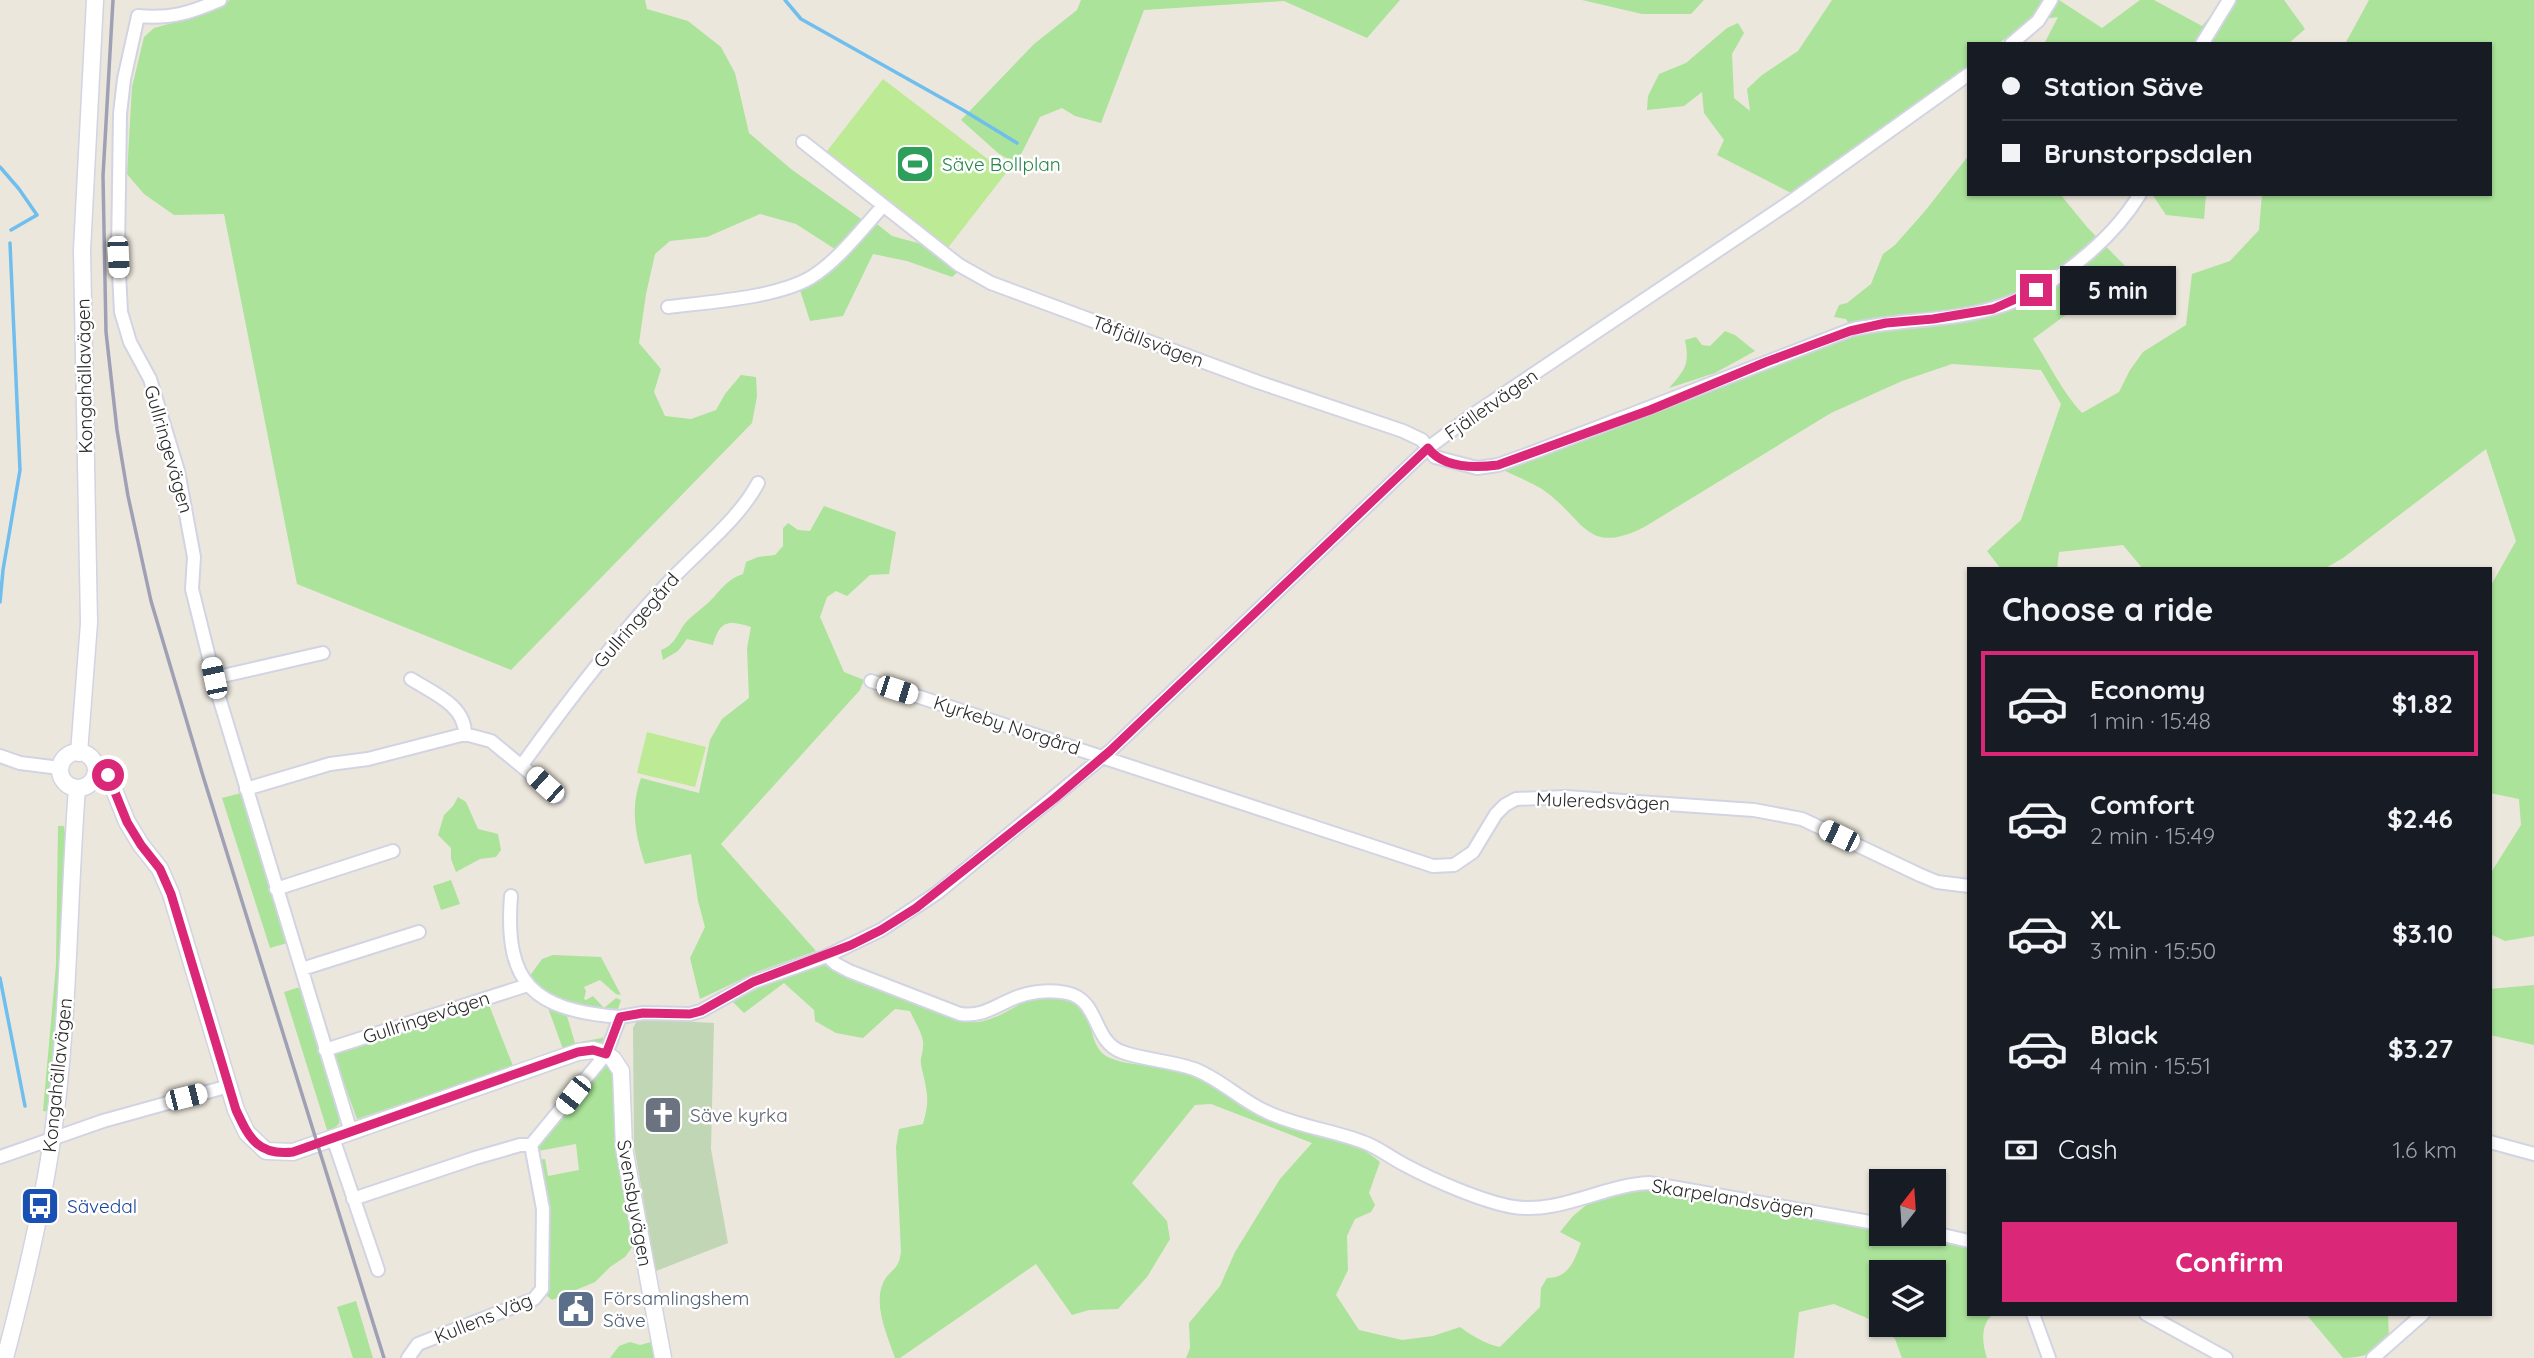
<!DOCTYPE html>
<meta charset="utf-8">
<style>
:root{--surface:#171b24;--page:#20242c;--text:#f1f3f6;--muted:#9ea1a6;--line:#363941;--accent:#db2777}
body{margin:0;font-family:Quicksand,sans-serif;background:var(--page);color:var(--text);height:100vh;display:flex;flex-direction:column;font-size:26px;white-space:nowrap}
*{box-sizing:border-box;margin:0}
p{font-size:23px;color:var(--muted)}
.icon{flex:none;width:38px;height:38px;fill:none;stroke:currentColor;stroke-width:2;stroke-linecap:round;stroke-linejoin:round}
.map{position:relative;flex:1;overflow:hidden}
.details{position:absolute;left:1967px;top:567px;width:525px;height:749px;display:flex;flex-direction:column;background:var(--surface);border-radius:0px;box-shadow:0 2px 5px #0004}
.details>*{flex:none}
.hud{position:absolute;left:1967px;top:42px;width:525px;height:154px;border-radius:0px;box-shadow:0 2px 5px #0004;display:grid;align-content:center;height:154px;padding:0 35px;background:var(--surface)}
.needle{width:46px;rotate:17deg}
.tools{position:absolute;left:1869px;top:1169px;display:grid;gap:14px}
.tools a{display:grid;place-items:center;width:77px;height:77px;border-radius:0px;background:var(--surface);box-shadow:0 2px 5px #0004;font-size:35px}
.end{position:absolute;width:32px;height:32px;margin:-16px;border:9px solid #db2777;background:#fff;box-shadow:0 0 0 4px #fff}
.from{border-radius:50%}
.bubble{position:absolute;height:49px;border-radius:0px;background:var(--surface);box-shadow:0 2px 5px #0004;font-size:23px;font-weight:700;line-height:49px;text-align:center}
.car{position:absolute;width:21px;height:42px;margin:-21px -10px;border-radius:9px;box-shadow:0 0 5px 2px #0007;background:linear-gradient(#fff 24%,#345 0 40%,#fff 0 76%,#345 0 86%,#fff 0)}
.hud b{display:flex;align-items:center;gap:24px;height:66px;font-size:26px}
.hud b+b{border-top:2px solid var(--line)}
.hud i{width:18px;height:18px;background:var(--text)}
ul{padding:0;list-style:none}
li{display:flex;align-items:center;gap:21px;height:105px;margin:0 14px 10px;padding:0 21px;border:4px solid transparent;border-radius:0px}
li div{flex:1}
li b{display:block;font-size:26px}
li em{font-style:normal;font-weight:700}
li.on{border-color:var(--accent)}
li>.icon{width:63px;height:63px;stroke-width:1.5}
h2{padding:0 35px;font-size:32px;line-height:84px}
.pay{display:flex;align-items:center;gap:18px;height:77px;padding:0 35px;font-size:26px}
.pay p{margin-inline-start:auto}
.primary-button{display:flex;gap:14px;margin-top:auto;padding:14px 35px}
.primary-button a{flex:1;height:80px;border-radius:0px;background:var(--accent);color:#fff;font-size:28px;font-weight:700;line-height:80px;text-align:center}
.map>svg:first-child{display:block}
.green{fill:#aae399;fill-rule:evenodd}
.cemetery{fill:#c1d6b4}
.pitch{fill:#bcea95}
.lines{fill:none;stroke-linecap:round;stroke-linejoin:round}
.stream{stroke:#70beee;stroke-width:3.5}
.street-casing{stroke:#d2d3e3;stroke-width:16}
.secondary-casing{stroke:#d2d3e3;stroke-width:19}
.street{stroke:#fff;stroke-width:12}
.secondary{stroke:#fff;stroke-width:16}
.rail{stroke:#9fa0b5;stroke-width:3.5}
.route{stroke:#db2777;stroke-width:9}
.labels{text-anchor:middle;stroke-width:5;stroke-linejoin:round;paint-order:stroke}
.leisure-label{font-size:19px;fill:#27864d;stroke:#fff;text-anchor:start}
.street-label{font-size:19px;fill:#2a2a2a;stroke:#fff}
.worship-label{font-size:19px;fill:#5b616d;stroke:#fff;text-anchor:start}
.transit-label{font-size:19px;fill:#164399;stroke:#fff;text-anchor:start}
.service-label{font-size:19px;fill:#4e5e75;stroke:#fff;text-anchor:start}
</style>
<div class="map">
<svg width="2534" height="1358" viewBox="0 0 2534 1358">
<rect width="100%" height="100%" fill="#ece7dc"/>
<!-- green -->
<path class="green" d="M230,0H645L647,9L688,21L721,47L735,73L749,133L791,169L864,221L835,249L796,224L760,214L707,237L670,241L655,254L646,294L639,343L661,369L654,392L665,416L691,419L716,410L725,394L741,375L756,377L757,396L752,423L511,670L297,584L224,214L174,215L144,194L127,174L132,87L144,37L154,28L194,17Z
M1081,0H1400L1367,38L1284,1L1144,10L1101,123L1075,116L1062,108L1040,117L1016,164L998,153L961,120L1034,44L1077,10Z
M1582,0H1704L1691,14H1642Z
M1832,0H2059L2102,28L2140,0H2154L2202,26L2224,0H2284L2305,29L2288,44H2044L2058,17L2028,21L1998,44H1969V65L1795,195L1717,155L1724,140L1704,113L1702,92L1684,106L1647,110L1648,96L1659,74L1686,63L1727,28L1738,23L1744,33L1732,54L1734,98L1750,111L1747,89L1762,75L1798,51Z
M2369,0H2534V936L2505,941L2490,934V874L2521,825L2519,799L2490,793V587L2516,541L2486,449L2343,558L2324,569H2143L2123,545L2059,552L2057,569H2001L1987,551L2021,520L2061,404L2041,370L1952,364L1902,381L1831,413L1646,526C1585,558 1585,518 1542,489C1530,482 1516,476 1503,470L1854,334L1846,319L1834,317L1839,305L1847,303L1871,284L1883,254L1895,245L1925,211L1969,155V194H2060L2087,227L2128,269L2033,339C2049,363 2062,392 2082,413L2119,392L2130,370L2143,352L2186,325L2192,274L2230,261L2259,230L2262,194H2490V44H2345Z
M2152,194H2206L2204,219L2166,215Z
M877,224L892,236L925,245L959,271L952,277L907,261L873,254L843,316L810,321L800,290C833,277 852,249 877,224Z
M1725,331L1735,335L1755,351L1715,373L1669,388C1685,370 1690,365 1685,340L1696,337L1702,345L1710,346Z
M824,506L896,532L889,574L870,575L847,596L836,591L827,597L820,617L844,672L864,680L860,690L721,844L816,951L759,971L700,999L690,958L705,927L698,901L691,854L645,864C635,835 630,807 641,778L699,793L710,740L722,719L749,698L747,648L751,627C728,620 720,620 713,645L687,639L678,651L663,660L661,650C674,645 676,637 683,626C691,615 704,608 713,598C723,587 728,579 743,574L746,562L758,557L775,555L783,546V528L788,523L798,530L810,531Z
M241,793L287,943L270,948L222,798Z
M458,797L466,802L478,829L498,834L501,850L496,857L480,859L456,872L451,859V848L438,835L444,815L453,806Z
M58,826H64L67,850L60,990L49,1112L43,1111L56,965Z
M451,880L460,904L441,910L433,886Z
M553,955L601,957L621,995L616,994L600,980L584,987L586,991L584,999L586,1000L593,996L604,1008L616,998L621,1000L618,1009L597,1013L544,994L529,977L542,959Z
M820,964L835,967C859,978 959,1025 978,1022C1010,1017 1020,994 1057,998C1061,999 1069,998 1073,1000C1096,1011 1086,1046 1108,1057C1129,1067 1157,1064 1180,1071C1202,1077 1213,1086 1231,1098C1252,1112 1275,1120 1298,1129C1305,1131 1311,1135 1318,1137C1348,1143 1355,1141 1380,1162L1369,1193L1375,1205L1371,1212L1355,1219L1347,1236L1348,1270L1336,1295L1359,1330L1402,1340L1433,1336L1460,1327C1472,1336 1486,1344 1500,1347L1540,1307L1541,1288L1547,1278C1569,1278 1574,1261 1581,1243L1560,1232L1573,1216L1590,1202L1612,1193L1658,1187L1881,1229V1234H1906L1969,1247V1314H1993C1980,1325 1982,1344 1987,1358H1902L1895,1339L1876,1322L1834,1304L1799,1312L1794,1358H1186L1190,1348L1189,1323L1220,1286L1235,1252L1280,1179L1312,1143L1211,1104L1195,1105L1132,1183L1167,1221L1170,1239L1147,1277L1118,1309L1089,1310L1072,1315L1036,1264L900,1358H895C888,1337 873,1306 883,1283C890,1268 899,1272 901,1251L896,1147L899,1129L923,1124C931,1097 926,1090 921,1064C920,1057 923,1054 923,1047C925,1036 914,1021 910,1011L895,1009L863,1038L836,1033L815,1021L814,1010L784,983L744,1013L733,1002L782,975ZM1881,1272H1934V1325H1881Z
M2534,985V1045L2490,1035V989Z
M300,987L339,1109V1124L328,1133L284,992Z
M489,1005L513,1066L357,1119L335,1058L337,1053Z
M547,1005L589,1019L567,1016L575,1043L602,1038L603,1036V1042L563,1049Z
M603,1064L607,1066L614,1077V1139L633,1246L625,1257L610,1267L595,1282L552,1300L547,1296L550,1205L538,1160L545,1159L548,1176L579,1170L576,1144L538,1151L536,1146Z
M356,1301L373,1358H353L337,1307Z
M2306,1314H2388L2389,1340C2376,1353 2362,1358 2343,1358Z
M630,1342L640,1345L651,1342L654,1358H610L619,1346Z"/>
<!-- cemetery -->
<path class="cemetery" d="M638,1019L714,1023L711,1149L728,1243L656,1271L634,1146L633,1028Z"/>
<!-- pitch -->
<path class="pitch" d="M883,79L1006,173L947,249L824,155Z
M647,732L706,747L695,787L637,773Z"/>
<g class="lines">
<!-- stream -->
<path class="stream" d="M785,0L801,19L963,110L1017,143
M0,167L19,189L37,215L11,230
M0,602L3,570L20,470L10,243
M0,978L25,1106"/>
<!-- street casing -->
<g class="street-casing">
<path id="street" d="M220,0C190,13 171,19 138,16L124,79L120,114L118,253L121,312L130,342L150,379L178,471L194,557L192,589L218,694L351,1132
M2011,44L2038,21L2051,0
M2202,44L2229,0
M803,142L959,265L991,283L1258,382L1403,431L1422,440L1435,457L1477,468L1498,465L1534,452L1850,330C1897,319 1947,322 1994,308C2048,293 2111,242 2140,194
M668,307C709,302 775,298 810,278C838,261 861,230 883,206
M214,678L323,653
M411,679C433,693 465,705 465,734
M871,681L1433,866L1454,865L1473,852L1496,814L1505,805L1516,799L1566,797L1754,810L1802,819L1920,875L1937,882L1969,886
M0,756L20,763L60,768
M522,765C567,702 613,642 665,586C694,554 738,521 758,483
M246,789L330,764L368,759L465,734L491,741L558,796
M276,889L393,851
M511,896C504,985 534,1010 620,1017
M827,956L836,964L849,971L960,1014C980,1017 992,1008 1010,1000C1026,992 1049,989 1067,993C1100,1000 1092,1041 1122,1052C1145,1060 1171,1061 1194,1069C1221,1079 1241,1101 1267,1112C1299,1127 1332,1130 1363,1142C1378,1147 1391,1158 1405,1165C1433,1180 1483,1202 1514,1207C1560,1214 1604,1185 1649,1183L1881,1224
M302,969L419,932
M325,1050L528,985
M333,1138L378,1270
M2490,1142L2534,1154
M0,1157L103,1121L229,1086
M353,1199L475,1158L520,1145H531
M1934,1233L1969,1241
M2033,1314L2049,1358
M2146,1314L2226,1358
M408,1358L418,1344L534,1299L542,1289L543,1209L531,1145L606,1054L620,1017L643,1013L690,1014L701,1011L753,982L827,956L881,930L937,893L1110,751L1428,448L1471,416L1793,200L1969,74
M2373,1358L2423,1314"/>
</g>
<!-- secondary casing -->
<g class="secondary-casing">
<path id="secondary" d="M60 770a18 18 0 1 1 36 0a18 18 0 1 1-36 0Z
M79,753L89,623L82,250L95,0
M96,771L108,775L127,822L141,845L160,869L171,894L236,1110L247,1133L266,1151L293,1152L578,1052L593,1050L606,1054L613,1059L621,1071L624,1148L663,1358
M5,1358C27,1274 47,1189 57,1102C69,998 69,893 77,788"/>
</g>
<!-- street -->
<use href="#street" class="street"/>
<!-- secondary -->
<use href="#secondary" class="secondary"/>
<!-- rail -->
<path class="rail" d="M113,0L103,176L106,332L117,430L128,496L151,601L203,776L384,1358"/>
</g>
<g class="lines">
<!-- route -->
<path class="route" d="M108,775L127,822L141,845L160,869L171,894L236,1110C249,1138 258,1156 293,1152L578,1052L593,1050L606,1054L620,1017L643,1013L690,1014L701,1011L753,982L851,945L881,930L916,908L1055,798L1110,751L1428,448C1443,468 1475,468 1498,465L1650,410L1766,362L1850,331L1886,323L1933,319L1993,309L2036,290"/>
</g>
<!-- icons -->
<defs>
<g id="stadium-square" transform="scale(2.0125)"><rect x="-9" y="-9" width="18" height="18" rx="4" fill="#2e9e5b" stroke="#fff"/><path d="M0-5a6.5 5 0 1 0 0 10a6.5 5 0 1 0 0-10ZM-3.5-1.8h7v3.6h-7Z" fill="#fff"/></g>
<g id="church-square" transform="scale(2.0125)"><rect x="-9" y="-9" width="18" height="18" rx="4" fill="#6b7280" stroke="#fff"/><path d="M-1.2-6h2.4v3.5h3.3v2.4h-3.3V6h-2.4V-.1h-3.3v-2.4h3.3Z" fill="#fff"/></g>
<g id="bus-square" transform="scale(2.0125)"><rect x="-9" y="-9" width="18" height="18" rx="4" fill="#1a4fb4" stroke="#fff"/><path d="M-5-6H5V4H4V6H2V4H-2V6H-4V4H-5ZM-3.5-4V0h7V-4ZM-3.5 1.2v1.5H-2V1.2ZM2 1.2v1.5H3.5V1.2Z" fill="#fff"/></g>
<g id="civic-square" transform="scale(2.0125)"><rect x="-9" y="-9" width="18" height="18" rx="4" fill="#5c6f8a" stroke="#fff"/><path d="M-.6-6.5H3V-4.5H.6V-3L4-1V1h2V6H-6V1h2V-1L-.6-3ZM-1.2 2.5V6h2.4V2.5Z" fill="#fff"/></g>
</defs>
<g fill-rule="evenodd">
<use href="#stadium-square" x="915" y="164"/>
<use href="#church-square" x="663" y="1115"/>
<use href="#bus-square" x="40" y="1206"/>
<use href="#civic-square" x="576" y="1309"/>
</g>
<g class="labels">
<!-- leisure labels -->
<g class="leisure-label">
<text x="942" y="171">Säve Bollplan</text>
</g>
<!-- street labels -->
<g class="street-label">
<text transform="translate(1148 341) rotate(20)" y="7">Tåfjällsvägen</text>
<text transform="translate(84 376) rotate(-91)" y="7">Kongahällavägen</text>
<text transform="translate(1491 404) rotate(-35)" y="7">Fjälletvägen</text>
<text transform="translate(169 449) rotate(74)" y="7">Gullringevägen</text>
<text transform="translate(636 620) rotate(-49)" y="7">Gullringegård</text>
<text transform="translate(1007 725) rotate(18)" y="7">Kyrkeby Norgård</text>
<text transform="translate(1603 801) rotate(2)" y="7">Muleredsvägen</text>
<text transform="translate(426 1017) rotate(-18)" y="7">Gullringevägen</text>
<text transform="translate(57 1075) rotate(-84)" y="7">Kongahällavägen</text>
<text transform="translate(1733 1198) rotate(9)" y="7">Skarpelandsvägen</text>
<text transform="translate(635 1203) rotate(80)" y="7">Svensbyvägen</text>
<text transform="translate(483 1318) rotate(-22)" y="7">Kullens Väg</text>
</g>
<!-- worship labels -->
<g class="worship-label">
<text x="690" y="1122">Säve kyrka</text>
</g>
<!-- transit labels -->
<g class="transit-label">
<text x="67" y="1213">Sävedal</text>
</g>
<!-- service labels -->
<g class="service-label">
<text x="603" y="1305">Församlingshem<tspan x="603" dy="22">Säve</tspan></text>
</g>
</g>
</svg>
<div class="tools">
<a><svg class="needle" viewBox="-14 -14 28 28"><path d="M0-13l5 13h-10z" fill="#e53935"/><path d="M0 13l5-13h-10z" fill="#9ea1a6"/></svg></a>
<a><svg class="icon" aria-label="layers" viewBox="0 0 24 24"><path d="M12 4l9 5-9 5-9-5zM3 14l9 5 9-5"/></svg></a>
</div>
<i class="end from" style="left:108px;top:775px"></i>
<i class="end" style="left:2036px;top:290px"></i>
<div class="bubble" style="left:2060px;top:266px;width:116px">5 min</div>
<i class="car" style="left:118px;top:257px;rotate:177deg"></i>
<i class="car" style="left:214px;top:678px;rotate:348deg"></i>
<i class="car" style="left:897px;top:690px;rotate:108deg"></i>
<i class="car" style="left:545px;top:785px;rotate:312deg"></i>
<i class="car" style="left:1839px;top:836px;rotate:296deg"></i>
<i class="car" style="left:573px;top:1095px;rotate:218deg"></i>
<i class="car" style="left:186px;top:1097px;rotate:76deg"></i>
<div class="hud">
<b><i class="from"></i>Station Säve</b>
<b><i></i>Brunstorpsdalen</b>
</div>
<section class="details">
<h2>Choose a ride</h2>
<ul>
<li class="on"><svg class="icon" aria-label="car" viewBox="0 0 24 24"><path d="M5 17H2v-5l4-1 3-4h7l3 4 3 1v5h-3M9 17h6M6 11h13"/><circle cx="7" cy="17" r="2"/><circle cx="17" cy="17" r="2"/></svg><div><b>Economy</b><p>1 min · 15:48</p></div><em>$1.82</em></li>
<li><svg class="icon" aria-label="car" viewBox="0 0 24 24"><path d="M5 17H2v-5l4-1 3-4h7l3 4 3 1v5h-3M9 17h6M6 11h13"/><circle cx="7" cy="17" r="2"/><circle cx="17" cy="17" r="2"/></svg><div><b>Comfort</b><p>2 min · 15:49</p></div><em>$2.46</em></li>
<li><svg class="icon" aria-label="car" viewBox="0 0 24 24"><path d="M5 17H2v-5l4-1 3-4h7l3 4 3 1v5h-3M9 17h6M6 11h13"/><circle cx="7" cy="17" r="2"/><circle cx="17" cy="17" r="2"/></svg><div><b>XL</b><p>3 min · 15:50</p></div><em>$3.10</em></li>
<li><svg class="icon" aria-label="car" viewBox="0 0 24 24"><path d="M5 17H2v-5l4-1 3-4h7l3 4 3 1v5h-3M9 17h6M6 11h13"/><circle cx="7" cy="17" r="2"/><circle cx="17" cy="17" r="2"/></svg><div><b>Black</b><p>4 min · 15:51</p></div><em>$3.27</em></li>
</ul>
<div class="pay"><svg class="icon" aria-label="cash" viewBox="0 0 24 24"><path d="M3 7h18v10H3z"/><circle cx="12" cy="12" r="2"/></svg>Cash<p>1.6 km</p></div>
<div class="primary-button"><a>Confirm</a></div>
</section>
</div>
